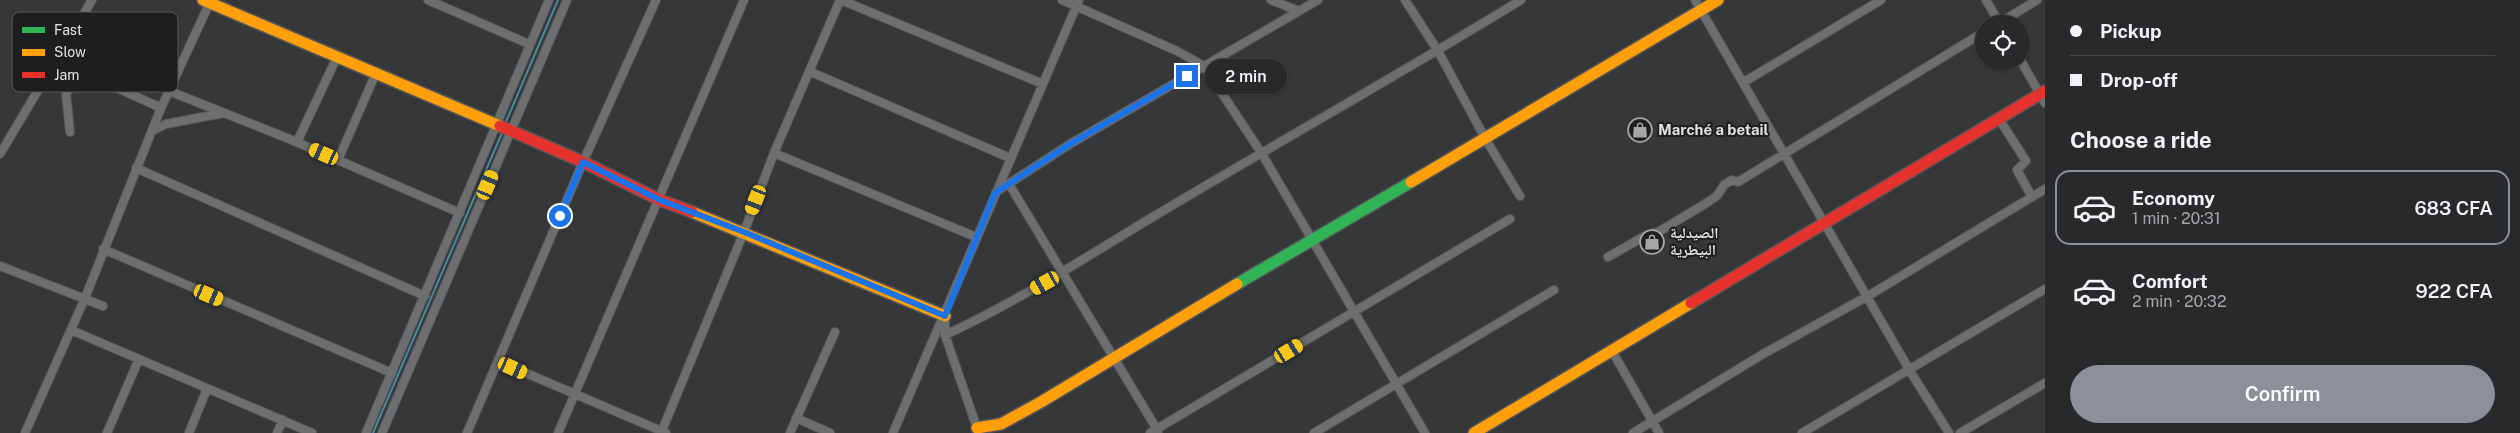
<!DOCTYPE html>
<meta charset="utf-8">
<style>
:root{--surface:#28292b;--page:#303133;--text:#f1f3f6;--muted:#a5a6a9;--line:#444547;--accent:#8c9099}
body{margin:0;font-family:"Public Sans","Noto Naskh Arabic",sans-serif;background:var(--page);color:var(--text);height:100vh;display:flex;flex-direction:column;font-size:19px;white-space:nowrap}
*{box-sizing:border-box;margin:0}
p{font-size:16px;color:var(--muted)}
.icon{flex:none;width:28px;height:28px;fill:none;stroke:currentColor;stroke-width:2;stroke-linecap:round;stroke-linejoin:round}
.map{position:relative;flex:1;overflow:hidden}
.sheet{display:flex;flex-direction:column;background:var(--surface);width:475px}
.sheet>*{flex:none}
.guide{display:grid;align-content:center;height:110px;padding:0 25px;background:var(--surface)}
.buttons{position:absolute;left:1975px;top:15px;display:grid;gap:10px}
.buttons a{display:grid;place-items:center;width:55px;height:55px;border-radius:50%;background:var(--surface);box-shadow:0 1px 4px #0004,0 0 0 1px var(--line);font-size:25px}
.end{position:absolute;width:22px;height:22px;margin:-11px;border:6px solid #1a73e8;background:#fff;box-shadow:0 0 0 2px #fff}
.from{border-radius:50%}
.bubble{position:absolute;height:35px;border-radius:18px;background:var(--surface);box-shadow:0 1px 4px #0004,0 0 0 1px var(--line);font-size:16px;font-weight:600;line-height:35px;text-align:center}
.car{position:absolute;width:15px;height:30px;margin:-15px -8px;border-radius:6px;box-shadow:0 0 4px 1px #0007;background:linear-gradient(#f5c518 24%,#345 0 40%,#f5c518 0 76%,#345 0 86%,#f5c518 0)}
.guide b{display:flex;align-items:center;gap:18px;height:48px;font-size:19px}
.guide b+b{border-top:1px solid var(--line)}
.guide i{width:12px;height:12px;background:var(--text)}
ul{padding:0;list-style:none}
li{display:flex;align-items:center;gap:15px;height:75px;margin:0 10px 8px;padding:0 15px;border:2px solid transparent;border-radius:15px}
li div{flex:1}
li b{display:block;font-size:19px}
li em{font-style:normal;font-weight:600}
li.current{border-color:var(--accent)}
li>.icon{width:45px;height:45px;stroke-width:1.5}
h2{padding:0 25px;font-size:22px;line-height:60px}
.button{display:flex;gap:10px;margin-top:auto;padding:10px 25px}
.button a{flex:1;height:58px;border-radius:30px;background:var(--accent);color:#fff;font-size:20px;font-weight:600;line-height:58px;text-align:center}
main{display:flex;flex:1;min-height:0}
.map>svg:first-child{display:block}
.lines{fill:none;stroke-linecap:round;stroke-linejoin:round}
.stream{stroke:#458d9e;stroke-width:2}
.street-casing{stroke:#545557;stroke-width:10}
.fast-casing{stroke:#545557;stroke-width:14}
.slow-casing{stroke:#545557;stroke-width:14}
.jam-casing{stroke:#545557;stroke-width:14}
.street{stroke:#6c6e6f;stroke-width:8}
.fast{stroke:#30b455;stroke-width:11}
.slow{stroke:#ff9f0a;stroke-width:11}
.jam{stroke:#e5322d;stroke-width:11}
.route{stroke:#1a73e8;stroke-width:6}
.labels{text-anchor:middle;stroke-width:4;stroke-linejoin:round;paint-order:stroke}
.poi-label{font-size:15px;font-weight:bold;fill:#e0e2e4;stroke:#1d1e20;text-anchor:start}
.key{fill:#1d1e20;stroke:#58595b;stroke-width:1}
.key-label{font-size:14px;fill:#e0e2e4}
</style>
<main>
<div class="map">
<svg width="2045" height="433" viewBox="0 0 2045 433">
<rect width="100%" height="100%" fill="#353739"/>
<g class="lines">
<!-- stream -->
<path class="stream" d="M505,124L558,0
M373,433L502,133"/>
<!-- street casing -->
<g class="street-casing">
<path id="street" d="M428,0L529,44
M841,0L1043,84
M1062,0L1177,51L1204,66L1262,154L1425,433
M1271,0L1299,11
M1405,0L1438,51L1486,140L1520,196
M1695,0L1910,371L1949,433
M1986,0L2000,24
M81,16L111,85L161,108
M1998,24L2037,0
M2021,61L2045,103
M811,72L1010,158
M1744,82L1881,0
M169,91L287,138L460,213
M1999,119L2026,161L2017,170L2032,197
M152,131L166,124L224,113
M70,132L66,94L74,83L85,77L111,85
M297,142L337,57
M774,153L976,237
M0,154L92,0
M338,160L376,73
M136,168L425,296
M1009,184L1158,431
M996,192L1070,144L1318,0
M103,249L392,373
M1608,257L1643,237L1658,232L1700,207L1717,196L1724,185L1732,180L1738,182L1984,32
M0,266L103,306
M945,318V335L978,431
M71,330L312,433
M945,335C1019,301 1086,257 1156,215C1277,143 1400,74 1521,0
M1612,351L1659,433
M498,361L666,433
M796,418L830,433
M25,433L85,298L161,108L211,0
M107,433L139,359
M189,433L207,389
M277,433L283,420
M366,433L549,0
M382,433L567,0
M467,433L583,162L656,0
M558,433L744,0
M661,433L744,232L774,153L840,0
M790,433L835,332
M893,433L1079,0
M1150,433L1510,219
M1314,433L1554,290
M1633,433L1763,354L1868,296L2045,189
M1802,433L2045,289
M1960,433L2045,383"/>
</g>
<!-- fast casing -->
<g class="fast-casing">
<path id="fast" d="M1237,284L1411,182"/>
</g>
<!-- slow casing -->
<g class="slow-casing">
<path id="slow" d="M203,0L500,126
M1411,182L1718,0
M692,212L945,316
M977,428L1001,424L1041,402L1237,284
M1474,433L1691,303"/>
</g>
<!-- jam casing -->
<g class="jam-casing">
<path id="jam" d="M500,126L583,162L660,200L692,212
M1691,303L2045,91"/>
</g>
<!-- street -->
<use href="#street" class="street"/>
<!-- fast -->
<use href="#fast" class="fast"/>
<!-- slow -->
<use href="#slow" class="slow"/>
<!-- jam -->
<use href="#jam" class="jam"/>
</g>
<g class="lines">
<!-- route -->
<path class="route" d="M560,216L583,162L660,200L744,232L945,316L995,193L1070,144L1187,76"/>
</g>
<!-- icons -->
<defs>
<g id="shop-ring" transform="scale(1.25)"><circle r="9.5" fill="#1d1e20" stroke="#a4a6a8" stroke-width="1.5"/><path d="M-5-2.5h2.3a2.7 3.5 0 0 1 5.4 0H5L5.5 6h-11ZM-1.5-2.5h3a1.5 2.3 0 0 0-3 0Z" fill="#a4a6a8"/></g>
</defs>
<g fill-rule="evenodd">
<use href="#shop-ring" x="1640" y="130"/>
<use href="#shop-ring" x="1652" y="242"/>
</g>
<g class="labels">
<!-- poi labels -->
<g class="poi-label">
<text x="1658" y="135">Marché a betail</text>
<text x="1670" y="238">الصيدلية<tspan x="1670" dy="17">البيطرية</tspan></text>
</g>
</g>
<!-- legend -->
<rect x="12" y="12" width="166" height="80" rx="8" class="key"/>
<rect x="22" y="27" width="23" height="6" fill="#30b455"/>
<rect x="22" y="49" width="23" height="7" fill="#ff9f0a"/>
<rect x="22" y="72" width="23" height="6" fill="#e5322d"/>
<g class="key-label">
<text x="54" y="35">Fast</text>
<text x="54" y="57">Slow</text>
<text x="54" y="80">Jam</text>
</g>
</svg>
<div class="buttons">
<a><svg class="icon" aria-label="locate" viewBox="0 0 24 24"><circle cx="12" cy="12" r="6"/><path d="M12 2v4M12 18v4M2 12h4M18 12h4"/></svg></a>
</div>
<i class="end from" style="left:560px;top:216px"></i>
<i class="end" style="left:1187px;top:76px"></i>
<div class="bubble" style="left:1205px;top:59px;width:82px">2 min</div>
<i class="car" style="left:324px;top:154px;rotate:294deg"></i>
<i class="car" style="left:488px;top:185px;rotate:23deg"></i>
<i class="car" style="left:756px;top:200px;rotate:201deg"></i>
<i class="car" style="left:1045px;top:283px;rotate:241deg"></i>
<i class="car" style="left:209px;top:295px;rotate:113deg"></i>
<i class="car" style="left:1289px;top:351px;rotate:59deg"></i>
<i class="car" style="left:513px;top:368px;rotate:114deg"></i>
</div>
<section class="sheet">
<div class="guide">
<b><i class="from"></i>Pickup</b>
<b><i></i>Drop-off</b>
</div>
<h2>Choose a ride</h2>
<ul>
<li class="current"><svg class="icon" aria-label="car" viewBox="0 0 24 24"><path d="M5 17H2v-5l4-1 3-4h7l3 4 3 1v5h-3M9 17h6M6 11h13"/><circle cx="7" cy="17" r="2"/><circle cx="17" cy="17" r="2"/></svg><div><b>Economy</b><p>1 min · 20:31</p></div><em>683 CFA</em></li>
<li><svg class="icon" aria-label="car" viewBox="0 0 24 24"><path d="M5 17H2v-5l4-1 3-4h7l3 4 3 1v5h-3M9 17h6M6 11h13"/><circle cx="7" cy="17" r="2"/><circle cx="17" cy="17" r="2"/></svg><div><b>Comfort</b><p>2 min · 20:32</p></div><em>922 CFA</em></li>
</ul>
<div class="button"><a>Confirm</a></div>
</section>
</main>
